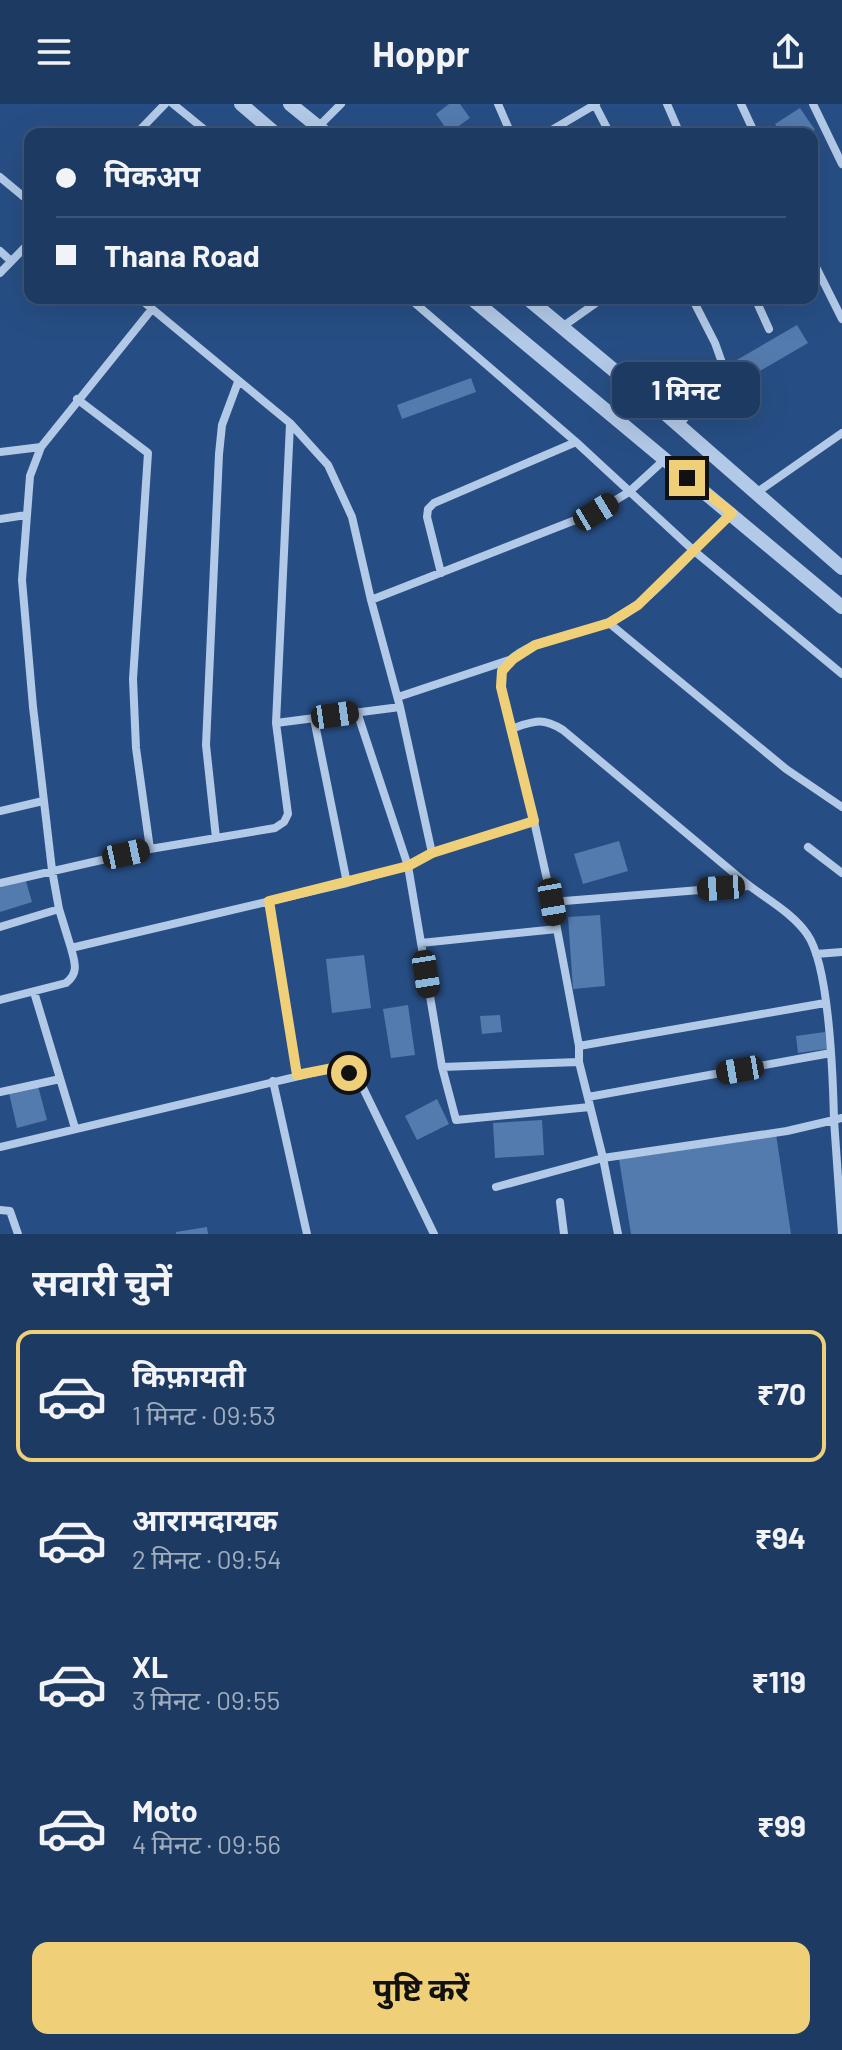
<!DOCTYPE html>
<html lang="hi">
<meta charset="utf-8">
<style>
:root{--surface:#1d3a63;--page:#2a456c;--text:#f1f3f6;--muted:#a0adbe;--line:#3b5478;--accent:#efcf78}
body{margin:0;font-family:Barlow,"Noto Sans Devanagari",sans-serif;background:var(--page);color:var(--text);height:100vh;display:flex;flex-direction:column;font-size:30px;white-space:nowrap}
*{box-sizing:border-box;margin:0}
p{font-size:26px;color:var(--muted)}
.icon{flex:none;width:44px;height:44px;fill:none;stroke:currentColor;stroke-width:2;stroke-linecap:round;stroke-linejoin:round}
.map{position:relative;height:1130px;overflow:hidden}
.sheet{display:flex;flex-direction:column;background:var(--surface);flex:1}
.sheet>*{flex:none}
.hud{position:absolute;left:24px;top:24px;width:794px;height:176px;border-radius:16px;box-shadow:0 8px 32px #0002,0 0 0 2px var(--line);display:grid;align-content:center;height:176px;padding:0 32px;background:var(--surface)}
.end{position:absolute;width:36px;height:36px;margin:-18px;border:10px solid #efcf78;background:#111;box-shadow:0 0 0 4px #111}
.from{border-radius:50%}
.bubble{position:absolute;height:56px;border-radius:16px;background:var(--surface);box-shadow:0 8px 32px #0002,0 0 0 2px var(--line);font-size:26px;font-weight:700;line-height:56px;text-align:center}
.car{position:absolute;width:24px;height:48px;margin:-24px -12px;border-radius:10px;box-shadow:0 0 6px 2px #0007;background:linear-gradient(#222 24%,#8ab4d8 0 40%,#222 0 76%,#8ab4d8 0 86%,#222 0)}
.hud b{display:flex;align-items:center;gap:28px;height:76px;font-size:30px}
.hud b+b{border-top:2px solid var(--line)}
.hud i{width:20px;height:20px;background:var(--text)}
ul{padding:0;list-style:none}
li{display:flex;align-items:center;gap:24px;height:132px;margin:0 16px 12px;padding:0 16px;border:4px solid transparent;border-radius:16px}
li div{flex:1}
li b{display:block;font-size:30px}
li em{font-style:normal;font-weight:700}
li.current{border-color:var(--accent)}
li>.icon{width:72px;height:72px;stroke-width:1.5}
h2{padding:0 32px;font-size:36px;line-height:96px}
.cta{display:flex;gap:16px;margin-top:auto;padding:16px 32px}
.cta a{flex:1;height:92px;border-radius:16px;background:var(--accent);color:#111;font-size:32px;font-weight:700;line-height:92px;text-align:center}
header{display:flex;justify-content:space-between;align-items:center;height:104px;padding:0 32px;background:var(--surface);font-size:36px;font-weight:700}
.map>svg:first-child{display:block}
.building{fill:#547bae}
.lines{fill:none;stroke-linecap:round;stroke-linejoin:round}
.minor{stroke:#b2c9e7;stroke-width:8}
.tertiary{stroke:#b2c9e7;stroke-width:14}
.route{stroke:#efcf78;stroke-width:10}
</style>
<header><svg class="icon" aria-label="menu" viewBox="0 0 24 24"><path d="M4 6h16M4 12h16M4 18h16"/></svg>Hoppr<svg class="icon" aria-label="share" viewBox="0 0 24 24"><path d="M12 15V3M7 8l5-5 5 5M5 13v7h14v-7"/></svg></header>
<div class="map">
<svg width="842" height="1130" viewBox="0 0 842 1130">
<rect width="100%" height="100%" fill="#274e84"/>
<!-- building -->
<path class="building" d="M449,0H460L470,14L449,29L436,10Z
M800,4L815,26L808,30H781L775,20Z
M797,221L808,239L739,279L728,261Z
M471,274L476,288L402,315L397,301Z
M619,737L628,767L583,780L574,750Z
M25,774L32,798L0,808V781Z
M600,811L605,882L573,885L568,813Z
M364,851L371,904L332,909L326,855Z
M408,901L415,951L391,954L383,905Z
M500,911L502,928L482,930L480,912Z
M825,928L827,945L798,949L796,932Z
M38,982L47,1016L17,1024L9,989Z
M437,995L449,1020L417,1036L405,1012Z
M542,1016L544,1051L495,1054L493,1019Z
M776,1030L791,1130H631L619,1055Z
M207,1123L208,1130H176V1128Z"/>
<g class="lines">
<!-- minor -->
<path class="minor" d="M173,0L210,30
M498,0L511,30
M667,0L680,30
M741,0L755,30
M813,0L842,60
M595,1L610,30
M318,23L341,0
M136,30L165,0
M545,30L596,0
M0,73L30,98
M0,147L11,157
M812,155L842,215
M0,169L30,138
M139,194L290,319L328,361L352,413L371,496L400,603L432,749
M409,194L576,338L693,446L842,570
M755,194L769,225
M562,223L603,194
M77,295L148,349L133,575L136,644L150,745
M679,321L725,267L715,239L692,194
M0,348L41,343
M756,389L842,329
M0,415L26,411
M441,469L427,413L428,405L434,399L576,338
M371,496L596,408L629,388L664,356
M609,519L786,665L842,703
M398,593L512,555
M357,608L408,762L432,749L534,717L501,583C501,578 500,570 503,565C520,535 579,531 608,519C644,506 701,438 731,409
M314,615L347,779
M276,619L290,320
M511,625C534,617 542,613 563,626C622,676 682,725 741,775C762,793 791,807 807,830C830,862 833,975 834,1016L787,1027L603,1054L618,1130
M0,707L43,697
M216,734L206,641L219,350L222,321L238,278
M808,743L842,769
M0,779L150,745L275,724L284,718L288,710L276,619L400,603
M269,797L297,971
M552,798L749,782
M0,823L59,805
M421,839L557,825
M71,844L59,805L52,766L33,603L22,476L30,372L41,343L152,205
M816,850L842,848
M34,888L75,1024
M0,896L66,879C79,869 75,859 71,844L347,779L408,762L442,963L456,1016L590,1003
M579,942L825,899
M442,963L579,958
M273,977L307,1130
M0,988L60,975
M588,993L831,949
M0,1043L333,964L349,969L363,984L434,1130
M496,1083L603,1054L579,958V942L552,798L534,717
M560,1098L564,1130
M0,1106L10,1107L18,1130
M842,1130L834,1016L842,1014"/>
<!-- tertiary -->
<path class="tertiary" d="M241,0L276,30
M290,0L327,30
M471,194L842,503
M527,194L652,298L842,464"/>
</g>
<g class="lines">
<!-- route -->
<path class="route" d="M349,969L333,964L297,971L269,797L408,762L432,749L534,717L501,583L502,567L513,555L535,541L609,519L638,501L732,409L687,374"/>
</g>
</svg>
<i class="end from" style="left:349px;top:969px"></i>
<i class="end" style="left:687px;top:374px"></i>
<div class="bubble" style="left:612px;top:258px;width:148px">1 मिनट</div>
<i class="car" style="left:596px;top:408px;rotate:59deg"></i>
<i class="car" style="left:335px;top:611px;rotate:82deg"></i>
<i class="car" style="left:126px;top:750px;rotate:78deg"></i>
<i class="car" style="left:721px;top:784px;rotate:266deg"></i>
<i class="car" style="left:552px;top:798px;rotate:170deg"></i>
<i class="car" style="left:426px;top:870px;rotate:171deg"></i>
<i class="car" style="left:740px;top:966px;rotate:260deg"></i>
<div class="hud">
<b><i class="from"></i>पिकअप</b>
<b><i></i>Thana Road</b>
</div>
</div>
<section class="sheet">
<h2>सवारी चुनें</h2>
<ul>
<li class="current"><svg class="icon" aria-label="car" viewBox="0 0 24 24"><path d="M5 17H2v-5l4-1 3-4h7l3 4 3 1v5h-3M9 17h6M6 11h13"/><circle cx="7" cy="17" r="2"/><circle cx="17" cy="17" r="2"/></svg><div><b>किफ़ायती</b><p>1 मिनट · 09:53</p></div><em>₹70</em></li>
<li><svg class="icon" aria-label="car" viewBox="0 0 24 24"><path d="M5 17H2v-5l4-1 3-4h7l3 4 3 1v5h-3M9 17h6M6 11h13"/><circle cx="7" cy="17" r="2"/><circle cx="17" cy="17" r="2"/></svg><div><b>आरामदायक</b><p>2 मिनट · 09:54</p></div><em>₹94</em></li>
<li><svg class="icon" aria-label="car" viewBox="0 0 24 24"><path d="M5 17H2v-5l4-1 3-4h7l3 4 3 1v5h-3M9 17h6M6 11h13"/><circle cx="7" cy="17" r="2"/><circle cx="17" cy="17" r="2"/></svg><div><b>XL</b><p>3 मिनट · 09:55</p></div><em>₹119</em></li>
<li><svg class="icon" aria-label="car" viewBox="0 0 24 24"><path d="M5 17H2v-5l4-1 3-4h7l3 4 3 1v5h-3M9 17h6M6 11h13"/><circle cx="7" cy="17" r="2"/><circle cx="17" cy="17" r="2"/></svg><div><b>Moto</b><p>4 मिनट · 09:56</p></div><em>₹99</em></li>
</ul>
<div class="cta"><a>पुष्टि करें</a></div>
</section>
